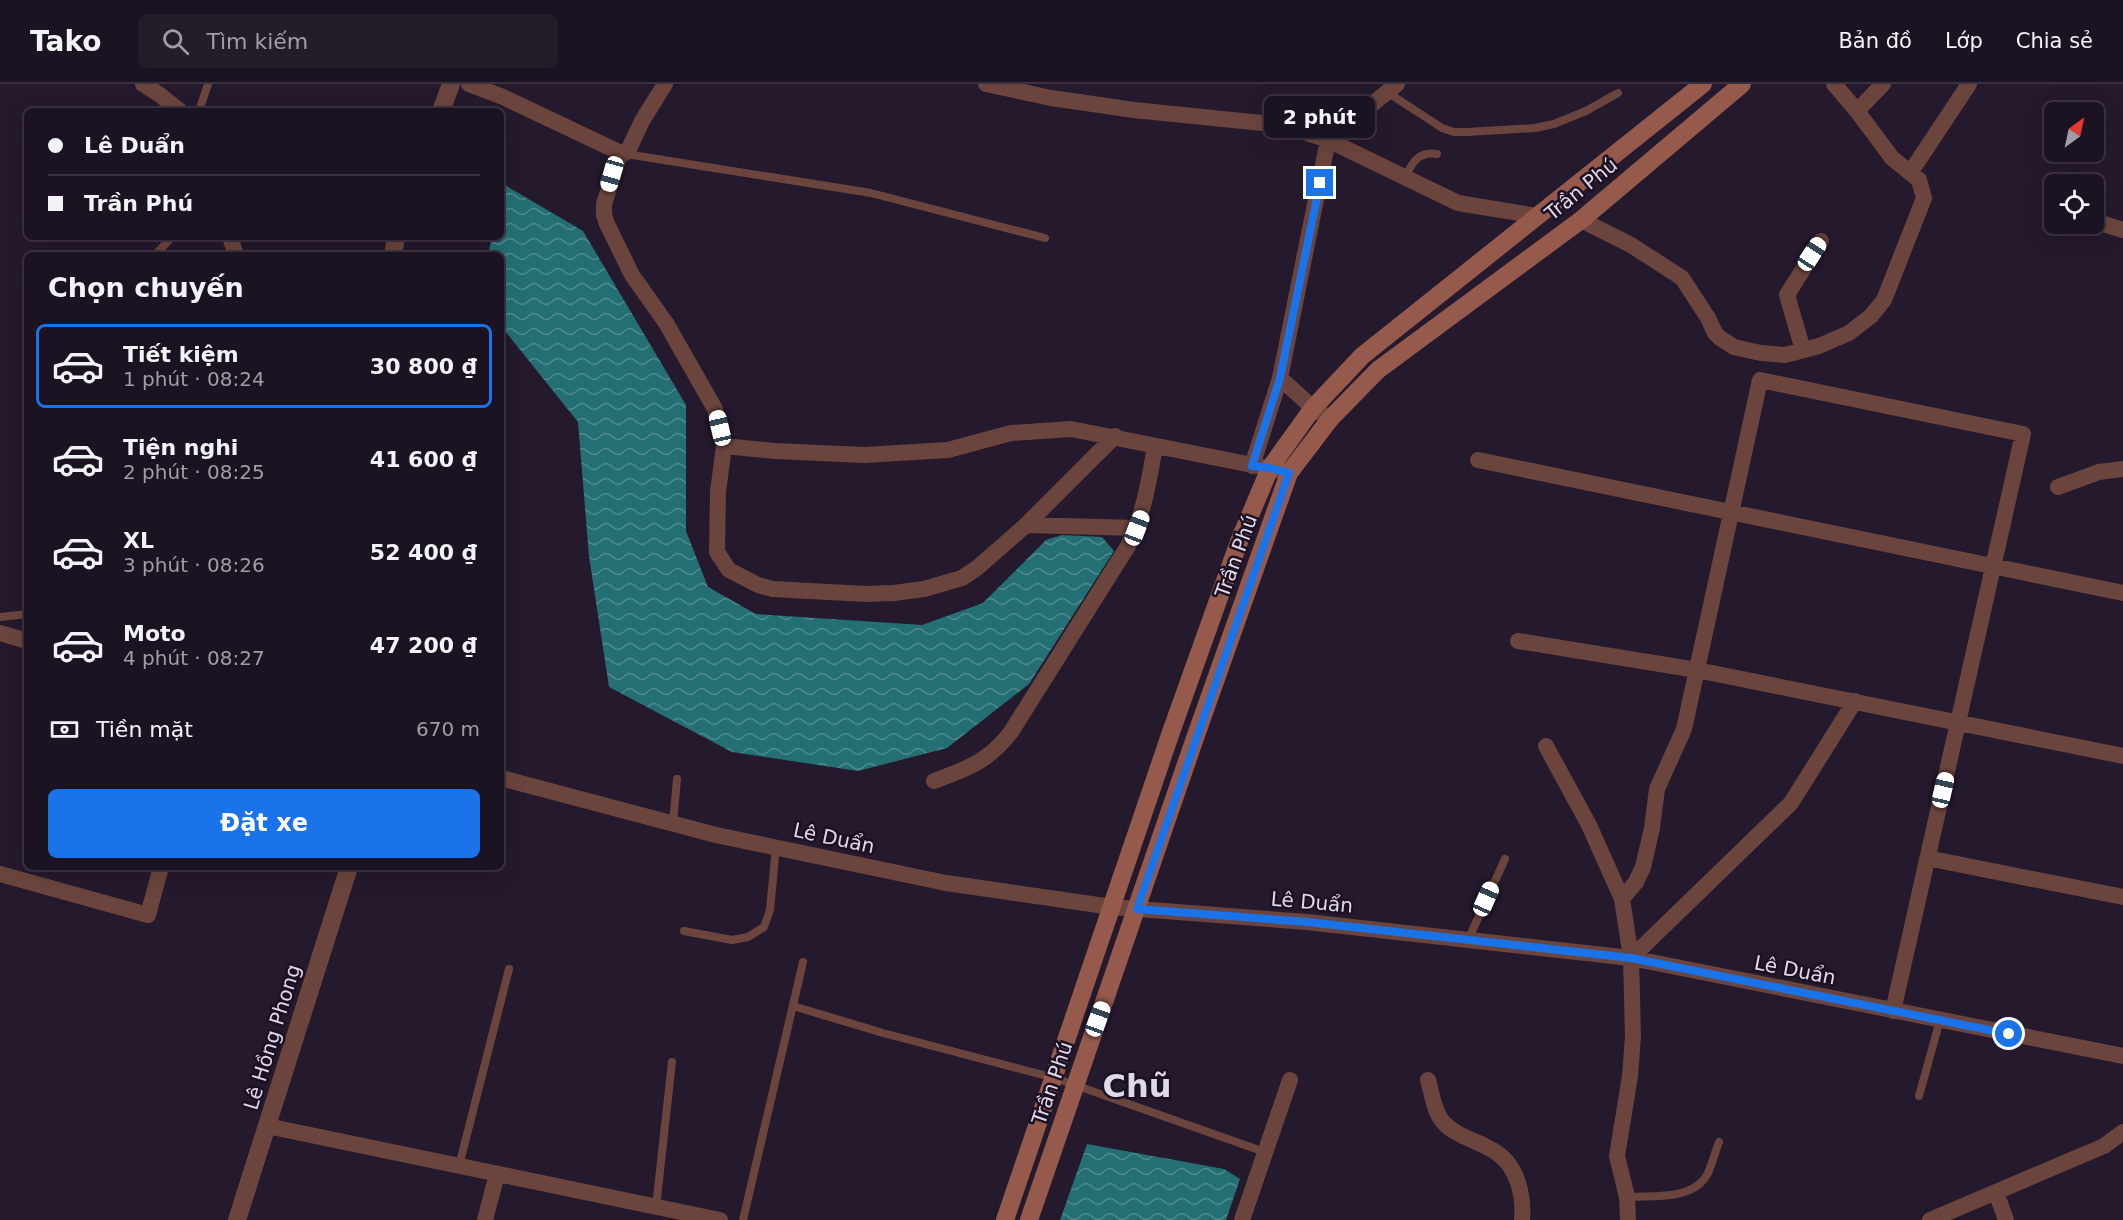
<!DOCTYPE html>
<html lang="vi">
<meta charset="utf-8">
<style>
:root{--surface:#1c1322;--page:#251c2a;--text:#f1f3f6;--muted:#a09ea5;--line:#3a3240;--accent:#1a73e8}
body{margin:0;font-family:"DejaVu Sans",sans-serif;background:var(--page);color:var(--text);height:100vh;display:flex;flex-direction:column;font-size:22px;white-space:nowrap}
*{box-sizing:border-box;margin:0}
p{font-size:20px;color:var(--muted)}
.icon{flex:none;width:33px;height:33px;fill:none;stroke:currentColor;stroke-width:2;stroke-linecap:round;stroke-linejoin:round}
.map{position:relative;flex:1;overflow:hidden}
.sheet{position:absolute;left:24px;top:168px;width:480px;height:618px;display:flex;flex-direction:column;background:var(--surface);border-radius:9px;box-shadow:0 6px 24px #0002,0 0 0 2px var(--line)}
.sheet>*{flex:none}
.top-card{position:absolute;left:24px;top:24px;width:480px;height:132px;border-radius:9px;box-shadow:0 6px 24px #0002,0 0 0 2px var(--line);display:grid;align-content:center;height:132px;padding:0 24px;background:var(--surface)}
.needle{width:39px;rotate:33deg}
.buttons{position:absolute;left:2044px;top:18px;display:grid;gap:12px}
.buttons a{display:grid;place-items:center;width:60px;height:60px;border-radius:9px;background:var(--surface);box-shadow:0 6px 24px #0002,0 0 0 2px var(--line);font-size:30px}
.end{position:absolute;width:27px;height:27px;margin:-14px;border:8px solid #1a73e8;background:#fff;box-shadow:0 0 0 3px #fff}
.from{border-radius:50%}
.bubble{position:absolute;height:42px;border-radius:9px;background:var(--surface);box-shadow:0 6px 24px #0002,0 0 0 2px var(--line);font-size:20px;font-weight:700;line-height:42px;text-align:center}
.car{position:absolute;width:18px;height:36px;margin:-18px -9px;border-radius:8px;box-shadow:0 0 4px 2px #0007;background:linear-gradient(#fff 24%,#345 0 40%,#fff 0 76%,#345 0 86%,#fff 0)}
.top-card b{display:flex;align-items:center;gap:21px;height:57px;font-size:22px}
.top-card b+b{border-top:2px solid var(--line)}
.top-card i{width:15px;height:15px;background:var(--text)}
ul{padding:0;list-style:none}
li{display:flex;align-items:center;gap:18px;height:84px;margin:0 12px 9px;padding:0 12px;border:3px solid transparent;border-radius:9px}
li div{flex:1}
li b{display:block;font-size:22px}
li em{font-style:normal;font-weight:700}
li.on{border-color:var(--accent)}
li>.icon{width:54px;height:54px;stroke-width:1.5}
h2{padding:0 24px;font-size:27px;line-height:72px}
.pay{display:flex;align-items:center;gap:15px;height:66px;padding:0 24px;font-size:22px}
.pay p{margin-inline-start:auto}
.cta{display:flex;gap:12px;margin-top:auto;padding:12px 24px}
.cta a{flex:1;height:69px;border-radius:9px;background:var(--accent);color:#fff;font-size:24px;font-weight:700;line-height:69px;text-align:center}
header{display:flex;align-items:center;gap:36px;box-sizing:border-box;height:84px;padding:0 30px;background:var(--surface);border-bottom:2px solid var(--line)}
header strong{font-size:28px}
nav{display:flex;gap:33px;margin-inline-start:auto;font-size:21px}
.search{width:420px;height:54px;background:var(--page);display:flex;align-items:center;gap:15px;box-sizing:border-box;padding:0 21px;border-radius:9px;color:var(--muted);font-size:22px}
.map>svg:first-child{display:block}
.water{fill:url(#water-waves)}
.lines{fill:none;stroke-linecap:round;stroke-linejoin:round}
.service{stroke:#6b453d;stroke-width:8}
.minor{stroke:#6b453d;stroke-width:16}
.tertiary{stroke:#6b453d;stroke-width:18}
.secondary{stroke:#955a4c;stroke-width:18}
.route{stroke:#1a73e8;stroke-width:8}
.labels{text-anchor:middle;stroke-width:5;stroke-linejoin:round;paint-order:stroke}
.street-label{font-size:20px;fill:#e0d9e7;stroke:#1c1024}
.town-label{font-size:32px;font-weight:bold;fill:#e0d9e7;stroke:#1c1024}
</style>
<header>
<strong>Tako</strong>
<div class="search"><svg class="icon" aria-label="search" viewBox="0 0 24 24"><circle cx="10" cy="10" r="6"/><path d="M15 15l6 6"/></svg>Tìm kiếm</div>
<nav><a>Bản đồ</a><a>Lớp</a><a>Chia sẻ</a></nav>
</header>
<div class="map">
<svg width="2123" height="1136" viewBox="0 0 2123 1136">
<defs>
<pattern id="water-waves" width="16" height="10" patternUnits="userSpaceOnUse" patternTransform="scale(1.5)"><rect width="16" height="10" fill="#246f73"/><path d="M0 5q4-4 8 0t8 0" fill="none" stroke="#4e8a8e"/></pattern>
</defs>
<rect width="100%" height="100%" fill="#25192e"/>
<!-- water -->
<path class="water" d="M503,100L583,147L686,321V447L708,503L756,530L922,541L983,519L1046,456L1062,451L1102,453L1114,467L1029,600L947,664L858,687L732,668L609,603L589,472L578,338L501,242V171H488L492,153H501V109Z
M1087,1060L1224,1085L1240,1095L1226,1136H1060Z"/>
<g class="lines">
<!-- service -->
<path class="service" d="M1387,8L1442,44L1454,48H1467L1535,44L1554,40L1586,27L1618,9
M199,27L208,0
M626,70L871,109L1045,154
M1405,93C1412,79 1418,67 1437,70
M155,171L172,153
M0,533L27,530
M673,739L677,695
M684,847L732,856L748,853L764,843L770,826L776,763
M1468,856L1505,775
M793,922L883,949L1055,994L1259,1066
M1919,1012L1940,936
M459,1082L509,885
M1627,1113C1653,1111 1694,1117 1708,1089C1712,1080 1715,1068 1719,1058
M656,1123L672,978
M743,1136L803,878"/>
<!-- minor -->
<path class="minor" d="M143,0L160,11L180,27
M469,0L503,13L623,70L628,67L642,37L665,0
M986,0L1051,14L1134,26L1282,41L1328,56L1458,119L1537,132
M1857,27L1883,0
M620,70L604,120V131L607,140L632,191L666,239L715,325L724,362L718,408L717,468L729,486L758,501L773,505L866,510L894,509L924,505L962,494L977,484L1026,441L1115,352
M1910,89L1969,0
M1581,136L1631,161L1682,194L1708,234L1715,249L1720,254L1734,263L1761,269L1785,271L1819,262L1849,249L1871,232L1884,216L1924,114L1919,96L1892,74L1857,27L1834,0
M2094,137L2123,146
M230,153L236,171
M1803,266L1787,211L1821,157
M1280,294L1313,324L1330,335
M724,362L775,367L864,371L948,366L1011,349L1071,345L1283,387
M1478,376L2123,509
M1252,382L1280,294L1328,56L1397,0
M2058,403L2099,388L2123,385
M1026,441L1137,444
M0,549L27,557
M1518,557L1697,586L2123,672
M1546,662L1589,741L1622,815L1631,874
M501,694L716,751L946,799L1112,823L1307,838L1631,874L2123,972
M934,697C967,685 989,677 1011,648L1128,462C1144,429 1149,397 1155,362
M1927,774L2123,813
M0,790L148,831L161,783
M1622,815L1636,798L1643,783L1652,744L1657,705L1684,645L1760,296L2023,350L1893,927
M1428,996C1432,1009 1434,1029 1444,1039C1458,1054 1481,1057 1497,1069C1518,1083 1524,1113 1522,1136
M267,1042L720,1136
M1996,1108L2006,1136
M485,1136L497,1090
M1242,1136L1290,996
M1628,1136L1627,1113L1617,1072L1630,992L1633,952L1631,874L1791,719L1855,617
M1930,1136L2104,1062L2123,1048"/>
<!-- tertiary -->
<path class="tertiary" d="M441,27L451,0
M393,171L396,153
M237,1136L349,783"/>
<!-- secondary -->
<path class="secondary" d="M1005,1136L1171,648L1240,455L1270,384L1313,324L1362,272L1703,0
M1029,1136L1195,654L1289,389L1330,335L1378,286L1581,136L1742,0"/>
</g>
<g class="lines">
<!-- route -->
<path class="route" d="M1320,99L1280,294L1252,382L1270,384L1289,389L1137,825L1307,838L1631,874L2009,950"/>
</g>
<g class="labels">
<!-- street labels -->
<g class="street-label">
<text transform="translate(1581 105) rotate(-39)" y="7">Trần Phú</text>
<text transform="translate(1236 472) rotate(-70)" y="7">Trần Phú</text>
<text transform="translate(834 754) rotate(12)" y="7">Lê Duẩn</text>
<text transform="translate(1312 818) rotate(5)" y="7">Lê Duẩn</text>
<text transform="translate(1795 886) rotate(11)" y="7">Lê Duẩn</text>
<text transform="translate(272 953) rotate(-73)" y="7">Lê Hồng Phong</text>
<text transform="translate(1052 999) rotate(-71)" y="7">Trần Phú</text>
</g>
<!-- town labels -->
<g class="town-label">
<text x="1137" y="1013">Chũ</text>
</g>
</g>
</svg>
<div class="buttons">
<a><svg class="needle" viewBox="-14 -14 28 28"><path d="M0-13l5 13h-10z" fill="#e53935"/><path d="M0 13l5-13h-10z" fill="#a09ea5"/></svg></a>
<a><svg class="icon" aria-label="locate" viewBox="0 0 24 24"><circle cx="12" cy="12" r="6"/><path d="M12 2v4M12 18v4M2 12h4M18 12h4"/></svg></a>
</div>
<i class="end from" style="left:2009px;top:950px"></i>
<i class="end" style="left:1320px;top:99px"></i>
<div class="bubble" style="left:1264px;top:12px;width:111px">2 phút</div>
<i class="car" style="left:612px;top:90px;rotate:196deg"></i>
<i class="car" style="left:1812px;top:170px;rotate:33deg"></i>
<i class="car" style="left:720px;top:344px;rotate:347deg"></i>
<i class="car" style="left:1137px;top:444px;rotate:21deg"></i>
<i class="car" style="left:1943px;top:706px;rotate:13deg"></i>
<i class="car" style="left:1486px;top:815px;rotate:24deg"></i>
<i class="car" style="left:1098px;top:935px;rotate:20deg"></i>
<div class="top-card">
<b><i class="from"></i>Lê Duẩn</b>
<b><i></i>Trần Phú</b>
</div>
<section class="sheet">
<h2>Chọn chuyến</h2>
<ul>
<li class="on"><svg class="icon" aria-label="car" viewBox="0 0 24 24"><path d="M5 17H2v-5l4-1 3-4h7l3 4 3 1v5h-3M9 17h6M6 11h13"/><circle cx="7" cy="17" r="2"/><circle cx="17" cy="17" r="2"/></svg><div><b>Tiết kiệm</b><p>1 phút · 08:24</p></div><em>30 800 ₫</em></li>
<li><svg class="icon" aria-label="car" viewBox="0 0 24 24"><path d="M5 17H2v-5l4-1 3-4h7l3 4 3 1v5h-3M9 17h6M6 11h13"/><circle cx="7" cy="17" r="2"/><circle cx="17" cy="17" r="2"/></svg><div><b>Tiện nghi</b><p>2 phút · 08:25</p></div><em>41 600 ₫</em></li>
<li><svg class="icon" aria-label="car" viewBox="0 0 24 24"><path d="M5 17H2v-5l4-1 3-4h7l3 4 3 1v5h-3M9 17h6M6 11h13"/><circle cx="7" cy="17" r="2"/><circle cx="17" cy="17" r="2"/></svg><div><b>XL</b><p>3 phút · 08:26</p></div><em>52 400 ₫</em></li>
<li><svg class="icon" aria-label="car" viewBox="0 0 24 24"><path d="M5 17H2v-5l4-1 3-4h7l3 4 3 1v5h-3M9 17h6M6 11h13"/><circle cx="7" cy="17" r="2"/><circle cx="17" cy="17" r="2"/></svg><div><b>Moto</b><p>4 phút · 08:27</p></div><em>47 200 ₫</em></li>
</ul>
<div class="pay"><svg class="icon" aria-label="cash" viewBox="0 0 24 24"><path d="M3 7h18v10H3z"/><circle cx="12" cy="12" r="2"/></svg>Tiền mặt<p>670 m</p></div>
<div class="cta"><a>Đặt xe</a></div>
</section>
</div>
